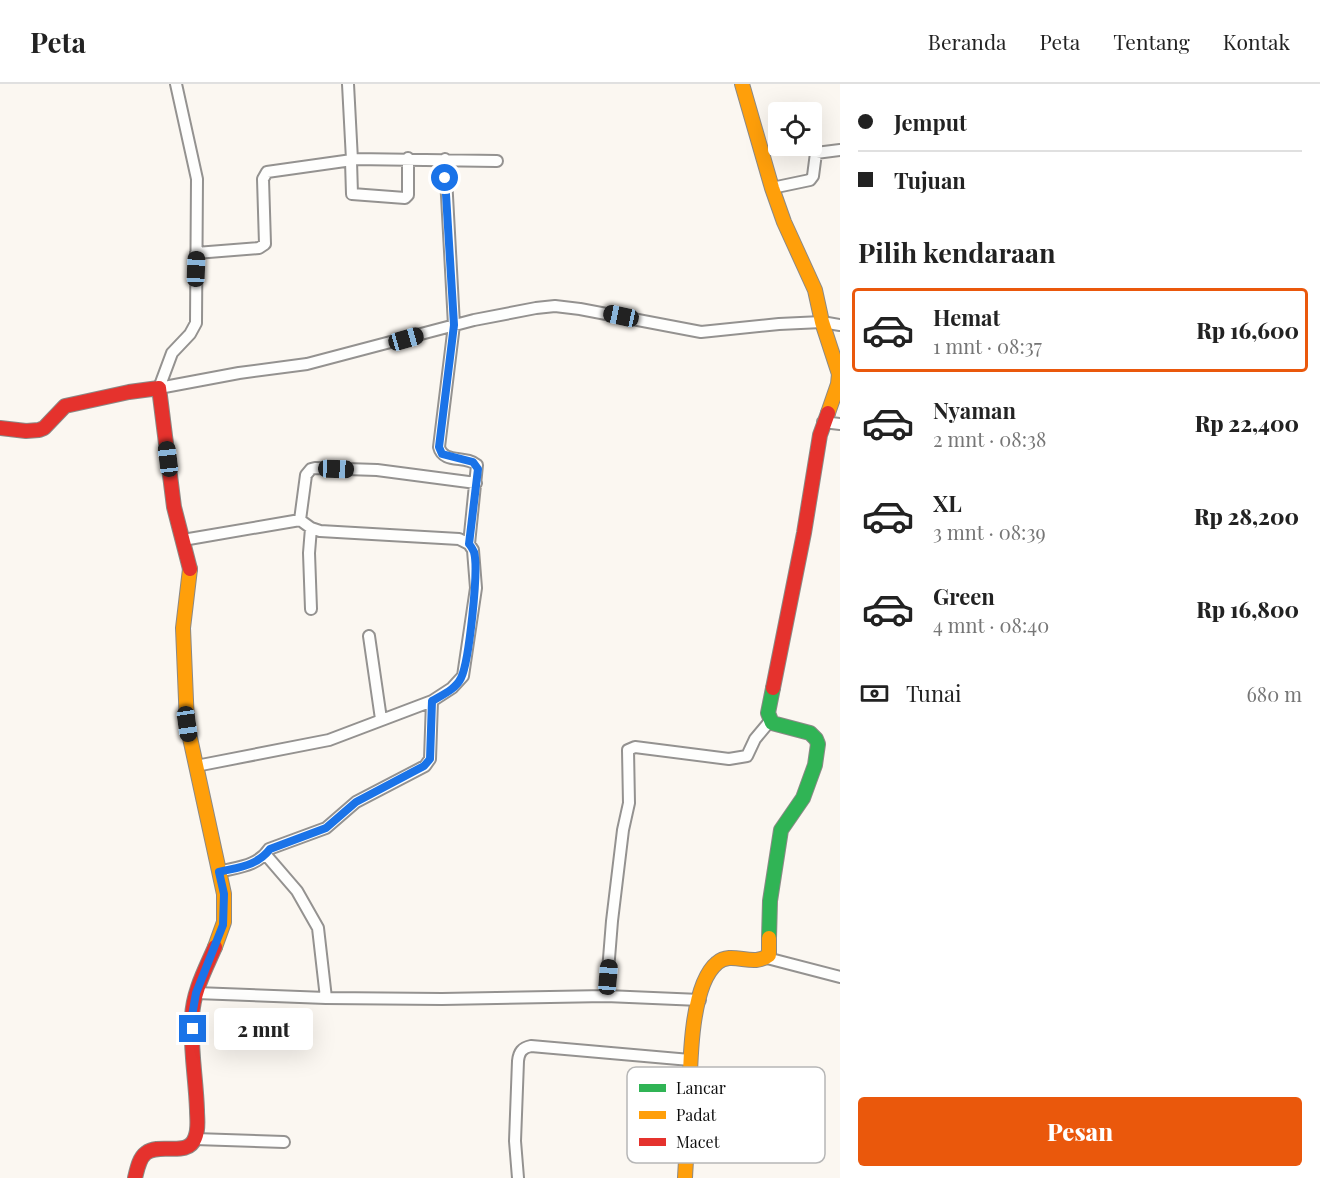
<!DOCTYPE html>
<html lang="id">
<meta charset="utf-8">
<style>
:root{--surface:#fff;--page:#f6f6f6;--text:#222;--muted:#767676;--line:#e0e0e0;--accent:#ea580c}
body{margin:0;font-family:"Playfair Display",serif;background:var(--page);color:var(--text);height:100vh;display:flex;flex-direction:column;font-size:22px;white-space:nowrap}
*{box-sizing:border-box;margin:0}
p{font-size:20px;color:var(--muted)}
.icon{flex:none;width:33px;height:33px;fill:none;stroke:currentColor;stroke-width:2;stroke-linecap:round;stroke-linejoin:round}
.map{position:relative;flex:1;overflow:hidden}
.sheet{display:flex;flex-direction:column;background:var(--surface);width:480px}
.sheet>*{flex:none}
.top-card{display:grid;align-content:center;height:132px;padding:0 18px;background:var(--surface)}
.buttons{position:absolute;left:768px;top:18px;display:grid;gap:12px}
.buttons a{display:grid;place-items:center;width:54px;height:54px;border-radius:6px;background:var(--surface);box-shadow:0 6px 24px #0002;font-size:30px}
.end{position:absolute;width:27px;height:27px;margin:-14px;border:8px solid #1a73e8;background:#fff;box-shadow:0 0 0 3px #fff}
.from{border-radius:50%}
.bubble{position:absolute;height:42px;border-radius:6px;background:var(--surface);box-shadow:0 6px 24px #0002;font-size:20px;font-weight:800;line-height:42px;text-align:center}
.car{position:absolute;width:18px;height:36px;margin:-18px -9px;border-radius:8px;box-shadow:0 0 4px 2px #0007;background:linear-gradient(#222 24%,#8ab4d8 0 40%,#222 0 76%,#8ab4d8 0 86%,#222 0)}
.top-card b{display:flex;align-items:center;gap:21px;height:57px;font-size:22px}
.top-card b+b{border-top:2px solid var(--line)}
.top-card i{width:15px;height:15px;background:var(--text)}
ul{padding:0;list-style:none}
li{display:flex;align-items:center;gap:18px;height:84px;margin:0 12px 9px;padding:0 6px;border:3px solid transparent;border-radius:6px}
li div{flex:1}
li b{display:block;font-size:22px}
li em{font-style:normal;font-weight:800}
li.on{border-color:var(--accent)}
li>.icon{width:54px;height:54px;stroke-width:1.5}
h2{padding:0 18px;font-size:27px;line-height:72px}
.pay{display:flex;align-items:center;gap:15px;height:66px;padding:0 18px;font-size:22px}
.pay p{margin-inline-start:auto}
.action{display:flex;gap:12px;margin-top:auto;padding:12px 18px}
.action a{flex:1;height:69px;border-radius:6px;background:var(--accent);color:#fff;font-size:24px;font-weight:800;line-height:69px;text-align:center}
header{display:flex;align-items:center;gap:36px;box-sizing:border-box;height:84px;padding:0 30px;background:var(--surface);border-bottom:2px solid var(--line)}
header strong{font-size:28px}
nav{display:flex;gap:33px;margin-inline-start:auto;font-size:21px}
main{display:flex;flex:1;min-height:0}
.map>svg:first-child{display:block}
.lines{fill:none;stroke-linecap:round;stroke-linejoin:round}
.street-casing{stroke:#949290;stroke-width:14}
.fast-casing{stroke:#8b8986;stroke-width:16}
.slow-casing{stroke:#8b8986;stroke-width:16}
.jam-casing{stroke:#8b8986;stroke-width:16}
.street{stroke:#fefefd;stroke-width:10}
.fast{stroke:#30b455;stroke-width:14}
.slow{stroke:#ff9f0a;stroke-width:14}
.jam{stroke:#e5322d;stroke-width:14}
.route{stroke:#1a73e8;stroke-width:8}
.key{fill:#fff;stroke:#b6b6b6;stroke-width:1.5}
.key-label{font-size:16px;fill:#0d0d0d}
</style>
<header>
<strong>Peta</strong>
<nav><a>Beranda</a><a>Peta</a><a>Tentang</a><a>Kontak</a></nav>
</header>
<main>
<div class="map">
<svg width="840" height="1094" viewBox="0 0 840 1094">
<rect width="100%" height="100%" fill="#fbf7f1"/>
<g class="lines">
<!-- street casing -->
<g class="street-casing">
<path id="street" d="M353,75L497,77
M445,75L454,241L439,363C443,380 466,371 477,381L469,460
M351,77L352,110L405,114L408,111V74
M772,104L810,96L813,92L816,69L840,66
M196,169L259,164L265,160L263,95L267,88L352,76L348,0
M159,304L239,289L307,280L474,236L536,224L555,222L580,225L701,248L779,240L822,238L840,241
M159,304L172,269L190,250L196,239L197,95L176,0
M823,338L840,340
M300,436L306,391L311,385L315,384L377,386L476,399
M183,456L300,436L311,444L320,447L459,455L469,460L473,466L476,504L463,592L452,604L432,617L329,656L196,682
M311,525L309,469L311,444
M369,552L381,635
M266,771L297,807L318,844L326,914
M219,788C238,783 258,782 269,765L326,744L356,718L425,682L430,675L432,617
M767,874L840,893
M196,909L326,914L442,915L606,912L700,916
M606,912L612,837L623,746L629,719L628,666L635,663L729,675L747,672L755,655L770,637
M195,1055L284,1058
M518,1094L515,1057L518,977C519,968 522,964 531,962L690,976"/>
</g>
<!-- fast casing -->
<g class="fast-casing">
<path id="fast" d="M769,854L770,817L781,746L803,714L815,681L818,660L816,655L810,649L772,639L768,629L773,604"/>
</g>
<!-- slow casing -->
<g class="slow-casing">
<path id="slow" d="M742,0L772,104L784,138L815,206L822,238L839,290L838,300L828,329
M190,485L183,544L187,640L224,810V838L215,863
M685,1094C686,1073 688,1051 689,1030C690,994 688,903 717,879C732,866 753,884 769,871V854"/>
</g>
<!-- jam casing -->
<g class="jam-casing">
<path id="jam" d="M0,344L26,347L39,346L44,344L65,322L129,308L159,304L174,423L190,485
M773,604L804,449L820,351L828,329
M135,1094C137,1086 139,1074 146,1069C160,1058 188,1074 195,1054C199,1045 197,1035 197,1026C196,995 190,964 192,933C193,908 205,886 215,863"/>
</g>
<!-- street -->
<use href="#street" class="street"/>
<!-- fast -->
<use href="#fast" class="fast"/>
<!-- slow -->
<use href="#slow" class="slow"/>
<!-- jam -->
<use href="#jam" class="jam"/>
</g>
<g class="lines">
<!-- route -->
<path class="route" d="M193,945L192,932L196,909L223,841L224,810L219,788C239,783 257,782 270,765L326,744L356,718L424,682L430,675L432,617C442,611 456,605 461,594C469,578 479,485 474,468C472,464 471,462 469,460L478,385L473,378L442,370L439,363L454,241L445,94"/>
</g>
<!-- legend -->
<rect x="627" y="983" width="198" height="96" rx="9" class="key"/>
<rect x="639" y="1000" width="27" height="8" fill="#30b455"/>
<rect x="639" y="1027" width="27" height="8" fill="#ff9f0a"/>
<rect x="639" y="1054" width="27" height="8" fill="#e5322d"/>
<g class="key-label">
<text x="676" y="1010">Lancar</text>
<text x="676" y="1037">Padat</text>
<text x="676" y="1064">Macet</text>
</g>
</svg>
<div class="buttons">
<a><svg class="icon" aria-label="locate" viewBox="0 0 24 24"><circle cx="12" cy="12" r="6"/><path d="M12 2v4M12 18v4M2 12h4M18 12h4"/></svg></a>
</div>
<i class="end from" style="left:445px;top:94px"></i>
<i class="end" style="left:193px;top:945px"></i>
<div class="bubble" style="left:214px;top:924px;width:99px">2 mnt</div>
<i class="car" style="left:196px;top:185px;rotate:2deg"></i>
<i class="car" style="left:621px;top:232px;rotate:282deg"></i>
<i class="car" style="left:406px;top:255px;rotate:74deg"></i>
<i class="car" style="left:168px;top:375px;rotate:353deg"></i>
<i class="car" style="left:336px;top:385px;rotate:92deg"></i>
<i class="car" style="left:187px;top:640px;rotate:172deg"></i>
<i class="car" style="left:608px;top:893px;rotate:5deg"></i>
</div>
<section class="sheet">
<div class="top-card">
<b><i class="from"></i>Jemput</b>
<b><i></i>Tujuan</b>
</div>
<h2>Pilih kendaraan</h2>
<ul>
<li class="on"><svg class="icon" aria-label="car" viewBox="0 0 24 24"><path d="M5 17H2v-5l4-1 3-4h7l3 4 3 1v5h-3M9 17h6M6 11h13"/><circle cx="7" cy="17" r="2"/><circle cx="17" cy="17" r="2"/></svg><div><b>Hemat</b><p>1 mnt · 08:37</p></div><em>Rp 16,600</em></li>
<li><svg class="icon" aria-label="car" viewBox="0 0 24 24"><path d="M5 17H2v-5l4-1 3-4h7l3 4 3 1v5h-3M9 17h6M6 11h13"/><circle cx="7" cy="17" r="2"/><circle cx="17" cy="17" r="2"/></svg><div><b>Nyaman</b><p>2 mnt · 08:38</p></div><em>Rp 22,400</em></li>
<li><svg class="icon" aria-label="car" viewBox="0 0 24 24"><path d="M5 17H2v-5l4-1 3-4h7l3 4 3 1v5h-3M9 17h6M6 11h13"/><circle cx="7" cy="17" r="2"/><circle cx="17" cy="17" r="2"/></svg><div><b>XL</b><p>3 mnt · 08:39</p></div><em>Rp 28,200</em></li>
<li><svg class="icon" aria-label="car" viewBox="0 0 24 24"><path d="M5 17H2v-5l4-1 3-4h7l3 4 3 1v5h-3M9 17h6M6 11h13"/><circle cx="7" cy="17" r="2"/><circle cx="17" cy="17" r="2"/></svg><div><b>Green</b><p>4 mnt · 08:40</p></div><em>Rp 16,800</em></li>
</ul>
<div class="pay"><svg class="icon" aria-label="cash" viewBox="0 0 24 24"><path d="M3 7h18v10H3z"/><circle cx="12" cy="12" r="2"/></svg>Tunai<p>680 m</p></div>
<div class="action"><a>Pesan</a></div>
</section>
</main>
